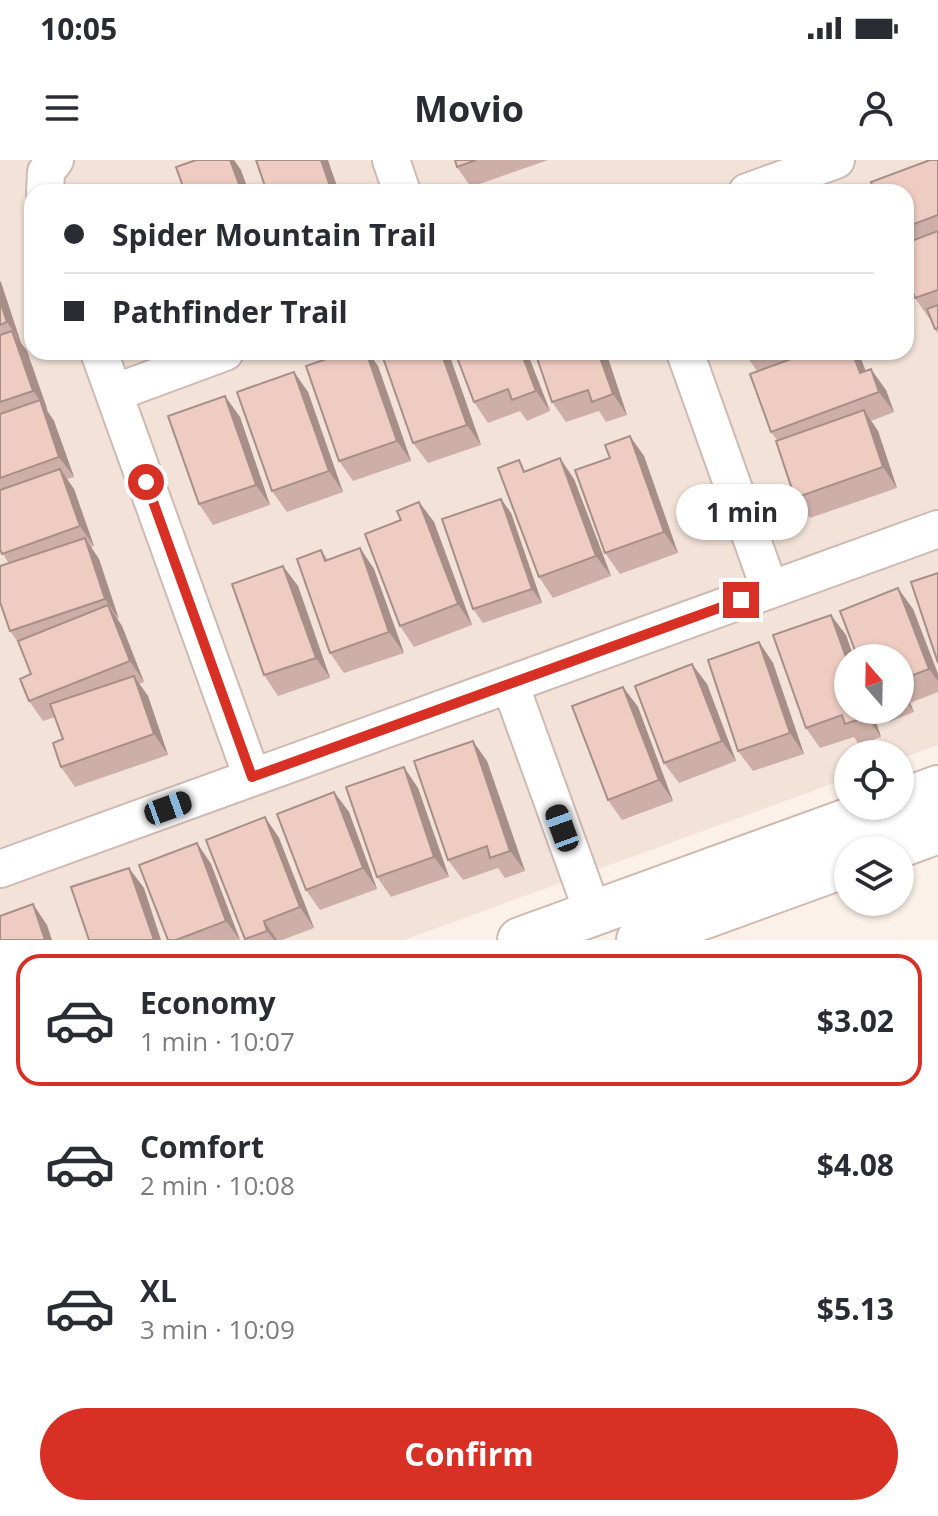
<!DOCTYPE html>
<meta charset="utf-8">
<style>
:root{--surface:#fff;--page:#f7f7f7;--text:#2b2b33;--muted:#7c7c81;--line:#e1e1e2;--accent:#d93025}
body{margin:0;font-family:"Open Sans",sans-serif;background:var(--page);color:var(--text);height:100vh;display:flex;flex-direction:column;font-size:30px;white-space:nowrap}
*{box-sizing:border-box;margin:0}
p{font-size:26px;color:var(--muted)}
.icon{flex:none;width:44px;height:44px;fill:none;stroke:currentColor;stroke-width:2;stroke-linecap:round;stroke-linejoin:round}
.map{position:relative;height:780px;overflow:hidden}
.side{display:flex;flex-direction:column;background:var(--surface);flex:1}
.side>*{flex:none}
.hud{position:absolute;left:24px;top:24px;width:890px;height:176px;border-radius:24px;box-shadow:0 2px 6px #0004;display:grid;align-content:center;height:176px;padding:0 40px;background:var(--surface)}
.needle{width:52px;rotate:340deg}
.controls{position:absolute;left:834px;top:484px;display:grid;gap:16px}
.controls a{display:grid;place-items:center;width:80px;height:80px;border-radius:50%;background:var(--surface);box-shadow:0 2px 6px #0004;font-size:40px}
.end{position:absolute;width:36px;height:36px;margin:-18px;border:10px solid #d93025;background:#fff;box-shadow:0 0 0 4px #fff}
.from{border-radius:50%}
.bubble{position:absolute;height:56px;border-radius:28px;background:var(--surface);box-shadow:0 2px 6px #0004;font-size:26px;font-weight:700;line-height:56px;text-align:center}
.car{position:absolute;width:24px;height:48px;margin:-24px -12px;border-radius:10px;box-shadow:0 0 6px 2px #0007;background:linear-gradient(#222 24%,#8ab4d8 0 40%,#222 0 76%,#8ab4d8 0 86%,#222 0)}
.hud b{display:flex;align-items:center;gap:28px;height:76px;font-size:30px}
.hud b+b{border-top:2px solid var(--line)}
.hud i{width:20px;height:20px;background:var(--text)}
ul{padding:14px 0 0;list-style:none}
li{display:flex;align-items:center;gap:24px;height:132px;margin:0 16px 12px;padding:0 24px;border:4px solid transparent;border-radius:24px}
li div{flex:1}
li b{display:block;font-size:30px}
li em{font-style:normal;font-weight:700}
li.current{border-color:var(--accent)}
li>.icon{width:72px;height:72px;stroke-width:1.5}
.button{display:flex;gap:16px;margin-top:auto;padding:16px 40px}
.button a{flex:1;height:92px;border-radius:48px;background:var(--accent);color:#fff;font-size:32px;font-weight:700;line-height:92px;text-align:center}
.status{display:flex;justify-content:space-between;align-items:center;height:56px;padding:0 40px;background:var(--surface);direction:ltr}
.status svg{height:22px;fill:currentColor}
header{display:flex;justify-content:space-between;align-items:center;height:104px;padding:0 40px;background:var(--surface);font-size:36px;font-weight:700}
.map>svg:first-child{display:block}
.residential{fill:#f2e2d7;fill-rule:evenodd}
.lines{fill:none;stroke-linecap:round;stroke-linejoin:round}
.minor-casing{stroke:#cebab2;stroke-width:40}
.secondary-casing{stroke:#d1b9af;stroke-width:48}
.minor{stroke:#fff;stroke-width:36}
.secondary{stroke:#fff;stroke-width:44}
.wall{fill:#cdafa7}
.shaded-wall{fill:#a78f88}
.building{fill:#eeccc2;stroke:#a78f88;stroke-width:2}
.route{stroke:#d93025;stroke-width:10}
</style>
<div class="status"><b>10:05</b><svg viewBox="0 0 49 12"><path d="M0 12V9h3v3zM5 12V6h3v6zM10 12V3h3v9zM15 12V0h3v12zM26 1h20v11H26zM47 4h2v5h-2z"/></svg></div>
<header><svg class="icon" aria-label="menu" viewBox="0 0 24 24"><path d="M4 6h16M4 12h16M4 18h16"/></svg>Movio<svg class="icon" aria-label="person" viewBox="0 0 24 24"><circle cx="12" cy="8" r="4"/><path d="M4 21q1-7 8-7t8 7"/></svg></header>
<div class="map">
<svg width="938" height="780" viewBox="0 0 938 780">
<rect width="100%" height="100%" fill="#fbf1e8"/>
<!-- residential -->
<path class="residential" d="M0,0H938V585L900,599V594H848V618L404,780H0ZM32,32H906V192H32ZM848,498H900V550H848Z"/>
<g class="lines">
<!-- minor casing -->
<g class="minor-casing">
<path id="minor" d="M391,0L402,32
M45,32L46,12L55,0
M747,32L836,0
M99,192L252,617
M685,192L770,430
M114,233L225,192
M510,524L593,753
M0,709L938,369"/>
</g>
<!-- secondary casing -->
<g class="secondary-casing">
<path id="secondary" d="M900,642L938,628
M887,690L938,671
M520,780L889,646
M639,780L848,704"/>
</g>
<!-- minor -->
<use href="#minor" class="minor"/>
<!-- secondary -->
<use href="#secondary" class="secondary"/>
</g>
<!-- wall -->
<path class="wall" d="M455,0H548L471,27L457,7Z
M938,0V174L935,169L930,158H929L915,138L906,114V32Z
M0,121L21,183L27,191L47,251L54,261L74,317L67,319L74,329L94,386L91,387L99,399L118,460L122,466L144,522L139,524L148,536L168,595L75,627L61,607L63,579L55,557L43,561L29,541L31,514L20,485L10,471L9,404L0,389Z
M527,192L550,251L527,261L520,251L488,263L474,242Z
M535,192H606L627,255L606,262L599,251L566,262L552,242Z
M746,192H857L861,199L866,211L886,230L894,252L871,261L878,271L897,328L810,358L795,338L777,280L771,272L757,211L748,198Z
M450,197L481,285L428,303L413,283Z
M378,206L411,301L353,321L339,301Z
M294,212L308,232L343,332L287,352L272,331Z
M240,257L270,345L213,365L199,344Z
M644,296L678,393L620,414L605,393Z
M527,311L574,319L611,416L553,438L539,417Z
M501,339L511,353L542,443L483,463L473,449Z
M419,342L434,362L472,465L414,487L400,466L401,360Z
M360,388L374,409L404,493L344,513L330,493L321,390L328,400Z
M298,426L330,518L278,536L264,515Z
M913,449L938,514V532L910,543L914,552L889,562L881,550H900V498Z
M846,475L881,577L859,585L854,577L820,588L806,568Z
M759,482L773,503L804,594L753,611L738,591Z
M707,524L736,601L679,623L664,603Z
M623,527L638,547L673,641L622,660L608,640Z
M487,601L525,711L505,718L498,708L463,720L448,700Z
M418,628L449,717L391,737L377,717Z
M334,632L349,652L377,729L320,750L306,730Z
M265,657L279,678L314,768L282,780H245L206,680Z
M197,683L211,704L240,780H168Z"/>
<!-- shaded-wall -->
<path class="shaded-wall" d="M230,0H234L241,10L249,32H242Z
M321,0H328L339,32H332Z
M0,121L1,122L21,183L7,162L0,141Z
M12,171L27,191L48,251L33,231Z
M366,192H368L378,206L411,301L397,281Z
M441,192H446L450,197L481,285L467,265Z
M521,192H527L550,251L536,231Z
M598,192H606L627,255L613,234Z
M852,192H857L861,199L874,234L860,213Z
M871,209L886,230L894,252L879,232Z
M294,212L308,232L343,332L329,311Z
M225,236L240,257L270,345L256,325Z
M40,240L54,261L74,317L59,297Z
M864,250L878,271L897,328L883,307Z
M630,276L644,296L678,393L664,372Z
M560,298L574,319L611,416L596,396Z
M60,309L74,329L94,386L80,366Z
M501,339L511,353L542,443L532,429Z
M419,342L434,362L472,465L458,444Z
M85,378L99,399L119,459L105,439Z
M360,388L374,409L404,493L389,472Z
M283,406L298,426L330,518L316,498Z
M898,428L913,449L938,514V521L929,509Z
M108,445L122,466L144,522L130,501Z
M831,455L846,475L854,498H848V503Z
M759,482L773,503L804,594L790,573Z
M692,504L707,524L736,601L722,581Z
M134,516L148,536L168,595L154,574Z
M623,527L638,547L673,641L659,620Z
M900,528L910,543L914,552L900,532Z
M864,550H872L881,577L867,557Z
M473,581L487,601L525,711L510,691Z
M404,607L418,628L449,717L434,697Z
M334,632L349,652L377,729L363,708Z
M265,657L279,678L314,768L300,747Z
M197,683L211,704L240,780L226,761Z
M129,708L144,728L161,780H154Z
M33,744L47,765L52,780H45Z
M264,761L277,780H274L267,771Z"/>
<!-- building -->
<path class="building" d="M196,0H230L242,32H185L176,7Z
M256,0H321L332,32H267Z
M455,0H476L457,7Z
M930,0H938V55L906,67V32H875L871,22Z
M119,26L122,32H103Z
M158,26L160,32H140Z
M938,71V130L915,138L906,114V83Z
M0,141L7,162L0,165Z
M938,145V168L935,169L927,149Z
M12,171L33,231L0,242V175Z
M346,192H366L397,281L339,301L306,206Z
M381,192H441L467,265L413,283Z
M455,192H521L536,231L512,240L508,229L474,242Z
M535,192H598L613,234L592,242L588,230L552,242Z
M746,192H765L748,198Z
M810,192H852L860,213L871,209L879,232L771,272L750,214Z
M294,212L329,311L272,331L237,232Z
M225,236L256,325L199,344L168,256Z
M40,240L59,297L0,318V254Z
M864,250L883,307L795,338L776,281Z
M630,276L664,372L605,393L575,310L610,298L605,285Z
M560,298L596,396L539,417L498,308L519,300L524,312Z
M60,309L80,366L2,394L0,389V330Z
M501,339L532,429L473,449L442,359Z
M419,342L458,444L400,466L365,374L401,360L397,351Z
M85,378L105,439L10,471L0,442V406Z
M360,388L389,472L330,493L297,399L321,390L325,401Z
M283,406L316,498L264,515L232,424Z
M938,413V503L911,422Z
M898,428L929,509L900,520V498H858L840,451Z
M108,445L130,501L29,541L20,519L31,514L18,481Z
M831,455L848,503V550H864L867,557L845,564L842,555L806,568L773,475Z
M759,482L790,573L738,591L708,500Z
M692,504L722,581L664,603L635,526Z
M134,516L154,574L61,607L53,583L63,579L50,544Z
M623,527L659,620L608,640L572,546Z
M473,581L510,691L490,698L487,686L448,700L414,601Z
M404,607L434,697L377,717L346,627Z
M334,632L363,708L306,730L277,654Z
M265,657L300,747L264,761L267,771L245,779L206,680Z
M197,683L226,761L176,780H168L139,705Z
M129,708L154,780H89L71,727Z
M33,744L45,780H0V756Z"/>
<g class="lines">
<!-- route -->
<path class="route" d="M146,322L252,617L741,440"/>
</g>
</svg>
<div class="controls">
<a><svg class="needle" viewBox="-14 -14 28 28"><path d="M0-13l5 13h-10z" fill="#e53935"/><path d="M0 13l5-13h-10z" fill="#7c7c81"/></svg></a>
<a><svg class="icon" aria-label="locate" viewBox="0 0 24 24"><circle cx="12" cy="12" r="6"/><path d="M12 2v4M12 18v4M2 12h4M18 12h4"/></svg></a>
<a><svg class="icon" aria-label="layers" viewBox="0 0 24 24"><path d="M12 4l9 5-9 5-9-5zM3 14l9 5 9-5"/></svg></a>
</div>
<i class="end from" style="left:146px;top:322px"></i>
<i class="end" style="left:741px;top:440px"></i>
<div class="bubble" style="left:676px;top:324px;width:132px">1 min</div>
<i class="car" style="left:168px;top:648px;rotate:70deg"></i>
<i class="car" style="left:562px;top:668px;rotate:340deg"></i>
<div class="hud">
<b><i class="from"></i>Spider Mountain Trail</b>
<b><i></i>Pathfinder Trail</b>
</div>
</div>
<section class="side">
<ul>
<li class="current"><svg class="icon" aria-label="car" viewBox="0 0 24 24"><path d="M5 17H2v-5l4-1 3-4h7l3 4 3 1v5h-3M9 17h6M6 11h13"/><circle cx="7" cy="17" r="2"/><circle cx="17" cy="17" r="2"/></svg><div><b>Economy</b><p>1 min · 10:07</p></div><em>$3.02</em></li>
<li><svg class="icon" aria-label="car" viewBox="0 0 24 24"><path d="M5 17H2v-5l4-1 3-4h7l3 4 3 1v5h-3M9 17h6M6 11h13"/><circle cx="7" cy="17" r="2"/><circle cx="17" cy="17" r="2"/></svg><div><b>Comfort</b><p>2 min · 10:08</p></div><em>$4.08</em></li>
<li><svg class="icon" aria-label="car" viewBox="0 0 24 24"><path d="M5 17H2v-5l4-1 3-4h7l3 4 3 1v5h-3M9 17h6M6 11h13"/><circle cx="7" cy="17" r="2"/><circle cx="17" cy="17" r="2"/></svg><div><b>XL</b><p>3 min · 10:09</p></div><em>$5.13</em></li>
</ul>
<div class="button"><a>Confirm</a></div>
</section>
